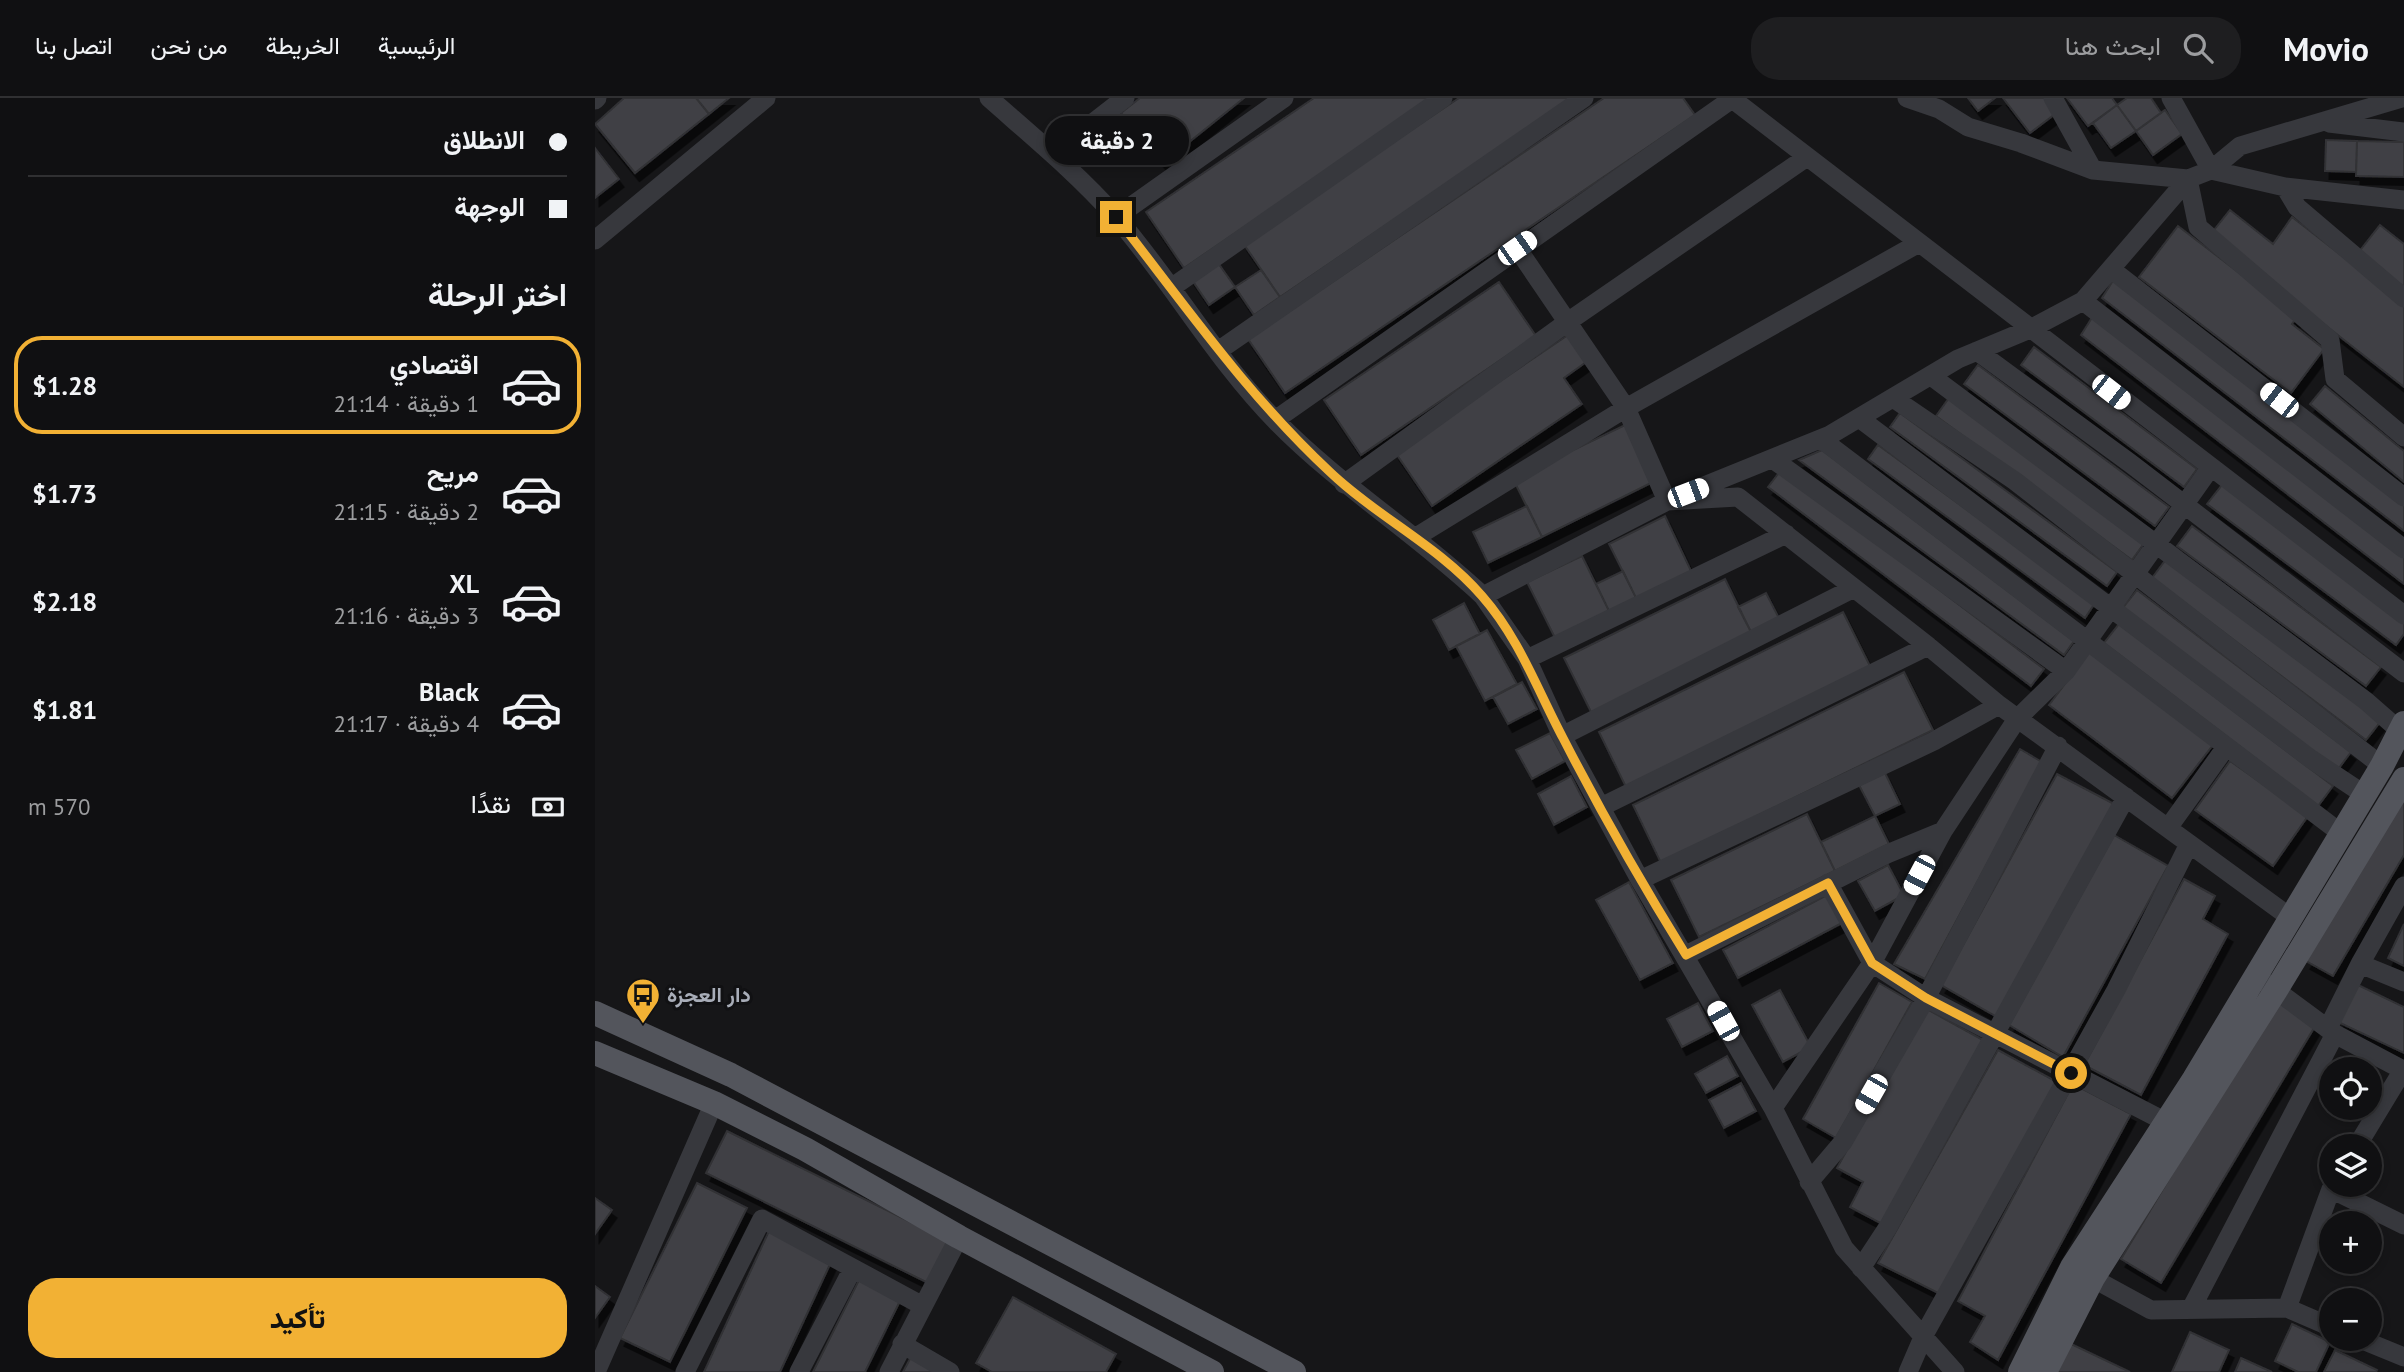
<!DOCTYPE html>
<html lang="ar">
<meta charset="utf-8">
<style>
:root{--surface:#101012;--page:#1e1e20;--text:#f1f3f6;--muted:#9c9d9f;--line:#303032;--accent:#f2b134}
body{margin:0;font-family:"PT Sans",Vazirmatn,sans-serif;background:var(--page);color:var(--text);direction:rtl;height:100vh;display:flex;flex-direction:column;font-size:26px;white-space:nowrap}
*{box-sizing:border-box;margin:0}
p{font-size:23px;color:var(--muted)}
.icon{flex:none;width:38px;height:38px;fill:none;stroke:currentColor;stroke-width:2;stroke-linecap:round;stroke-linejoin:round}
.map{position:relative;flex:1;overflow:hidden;direction:ltr}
.details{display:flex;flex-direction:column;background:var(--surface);width:595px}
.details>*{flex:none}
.hud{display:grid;align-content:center;height:154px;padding:0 28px;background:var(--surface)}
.tools{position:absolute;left:1724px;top:959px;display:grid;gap:14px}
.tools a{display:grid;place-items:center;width:63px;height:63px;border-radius:50%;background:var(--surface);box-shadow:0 4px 10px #0003,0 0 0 2px var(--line);font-size:35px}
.end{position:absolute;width:32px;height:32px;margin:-16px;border:9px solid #f2b134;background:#111;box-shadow:0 0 0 4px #111}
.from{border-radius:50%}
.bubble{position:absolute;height:49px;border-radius:24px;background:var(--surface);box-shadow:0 4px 10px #0003,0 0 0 2px var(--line);font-size:23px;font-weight:800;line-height:49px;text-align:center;direction:rtl}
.car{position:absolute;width:21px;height:42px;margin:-21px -10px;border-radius:9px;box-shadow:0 0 5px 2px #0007;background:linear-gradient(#fff 24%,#345 0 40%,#fff 0 76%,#345 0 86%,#fff 0)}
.hud b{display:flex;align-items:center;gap:24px;height:66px;font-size:26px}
.hud b+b{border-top:2px solid var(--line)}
.hud i{width:18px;height:18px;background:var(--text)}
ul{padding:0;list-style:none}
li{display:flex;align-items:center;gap:21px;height:98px;margin:0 14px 10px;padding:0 14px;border:4px solid transparent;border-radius:28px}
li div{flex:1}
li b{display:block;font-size:26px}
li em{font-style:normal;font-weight:800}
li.active{border-color:var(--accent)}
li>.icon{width:63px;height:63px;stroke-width:1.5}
h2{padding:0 28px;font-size:32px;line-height:84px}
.pay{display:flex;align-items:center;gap:18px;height:77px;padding:0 28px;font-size:26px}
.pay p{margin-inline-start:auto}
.cta{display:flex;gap:14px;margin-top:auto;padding:14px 28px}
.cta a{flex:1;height:80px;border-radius:28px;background:var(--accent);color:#111;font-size:28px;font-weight:800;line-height:80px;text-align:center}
header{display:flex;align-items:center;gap:42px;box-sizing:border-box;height:98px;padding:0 35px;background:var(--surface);border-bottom:2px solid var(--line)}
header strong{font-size:33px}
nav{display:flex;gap:38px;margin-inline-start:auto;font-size:24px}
.search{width:490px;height:63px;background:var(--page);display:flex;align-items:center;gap:18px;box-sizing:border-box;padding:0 24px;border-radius:28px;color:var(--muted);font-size:26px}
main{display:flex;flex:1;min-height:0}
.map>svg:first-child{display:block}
.building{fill:#404145;stroke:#303034;stroke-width:2;filter:url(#shadow)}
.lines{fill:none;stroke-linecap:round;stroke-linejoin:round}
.minor{stroke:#37383d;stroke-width:19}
.major{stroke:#53555c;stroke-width:24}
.route{stroke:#f2b134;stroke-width:9}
.labels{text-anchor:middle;stroke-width:6;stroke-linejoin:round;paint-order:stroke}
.poi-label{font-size:21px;font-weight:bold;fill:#a8adb8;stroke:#111113;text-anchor:start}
</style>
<header>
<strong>Movio</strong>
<div class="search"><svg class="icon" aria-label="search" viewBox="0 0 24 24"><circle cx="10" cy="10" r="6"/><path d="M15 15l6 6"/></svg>ابحث هنا</div>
<nav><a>الرئيسية</a><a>الخريطة</a><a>من نحن</a><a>اتصل بنا</a></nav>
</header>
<main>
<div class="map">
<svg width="1809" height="1274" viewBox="0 0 1809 1274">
<defs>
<filter id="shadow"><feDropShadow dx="4.5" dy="8" stdDeviation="0" flood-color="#0009"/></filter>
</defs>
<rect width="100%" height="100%" fill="#161618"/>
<!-- building -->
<path class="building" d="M29,0H101L114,16L40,75L0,26Z
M101,0H134L114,16Z
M545,0H649L568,65L526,15Z
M719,0H839L589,170L551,114Z
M864,0H979L685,199L648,145Z
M1009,0H1088L1100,17L690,295L653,241Z
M1373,0H1400L1383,13Z
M1408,0H1454L1464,13L1435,35Z
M1472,0H1517L1522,7L1493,28Z
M1532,0H1556L1566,15L1541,33L1522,7Z
M1522,7L1541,33L1516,50L1498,25Z
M1570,12L1587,36L1558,57L1541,33Z
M1731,42L1762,43L1761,74L1730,73Z
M1762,43L1809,44V79L1761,78Z
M0,50L24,81L0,100Z
M1635,112L1678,146L1697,119L1809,206V289L1615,137Z
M1785,127L1809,146V189L1763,155Z
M1583,128L1702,219L1697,226L1729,251L1696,295L1544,179Z
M621,162L640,189L614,207L595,179Z
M666,172L685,199L659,217L640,189Z
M1519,181L1809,405V433L1507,200Z
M904,184L941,238L766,357L729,302Z
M1498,218L1809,459V486L1486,237Z
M976,235L994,262L969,280L987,306L837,408L800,354Z
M1439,249L1602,371L1589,389L1426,267Z
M1383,267L1574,409L1560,428L1369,286Z
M1730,288L1809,353V384L1715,306Z
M1354,300L1550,444L1537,462L1341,318Z
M1305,315L1522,474L1512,488L1295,329Z
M1030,327L1058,384L947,439L918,381Z
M1283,347L1500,505L1490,520L1273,361Z
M1227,352L1479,543L1469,557L1204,362Z
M1186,372L1449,571L1436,588L1173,389Z
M1627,387L1809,523V536L1801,547L1612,406Z
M932,408L947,439L893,465L878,434Z
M1070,418L1097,475L1042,502L1014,446Z
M1597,428L1786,569L1771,588L1582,448Z
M987,458L1015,515L961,542L932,484Z
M1572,460L1786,623L1771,642L1557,480Z
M1028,473L1042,502L1015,515L1001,486Z
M1130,481L1158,538L997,616L969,560Z
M1542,492L1756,654L1741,674L1527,511Z
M1171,495L1186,524L1158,538L1143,509Z
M869,505L885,536L854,552L838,522Z
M1248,514L1276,570L1031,689L1004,634Z
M1524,526L1738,688L1723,708L1509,545Z
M892,532L922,586L890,603L861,548Z
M1494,554L1618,647L1577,700L1454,607Z
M1309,574L1338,632L1066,765L1038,707Z
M927,584L942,611L913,626L898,599Z
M955,635L970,663L937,681L921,652Z
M1425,651L1447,664L1330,881L1299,866Z
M1635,663L1713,718L1678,768L1600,712Z
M1290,675L1305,706L1280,718L1264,687Z
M1462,676L1521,707L1402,919L1346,887Z
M976,678L992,709L959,727L943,696Z
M1809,695V757L1738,878L1711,863Z
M1212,716L1240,773L1104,839L1076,782Z
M1280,718L1294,746L1240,773L1226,744Z
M1519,737L1573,768L1468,959L1414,927Z
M1293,767L1309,797L1280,813L1263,783Z
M1589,781L1620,798L1608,821L1633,836L1546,997L1489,967Z
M1034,784L1078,865L1045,882L1001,802Z
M1232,797L1247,825L1143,880L1128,852Z
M1809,826V868L1793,860Z
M1284,885L1317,904L1241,1040L1208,1021Z
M1761,886L1809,909V955L1743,924Z
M1185,892L1216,949L1188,964L1157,907Z
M1682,901L1722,925L1566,1185L1526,1161Z
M1103,905L1118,933L1087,949L1072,921Z
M1330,910L1388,942L1287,1126L1255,1109L1268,1084L1242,1070Z
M1403,952L1462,984L1345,1196L1283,1165Z
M1132,958L1143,978L1111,995L1100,976Z
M1146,985L1161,1013L1129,1030L1114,1002Z
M1478,986L1536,1016L1403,1262L1375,1244L1390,1218L1363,1203Z
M132,1033L356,1144L335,1186L111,1075Z
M102,1085L152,1110L75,1264L25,1240Z
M0,1100L17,1112L0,1136Z
M174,1133L237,1162L185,1274H109Z
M265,1180L306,1201L270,1274H218Z
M0,1188L15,1199L0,1220Z
M418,1199L521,1256L511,1274H397L381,1265Z
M1697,1226L1735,1244L1721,1274H1703L1680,1263Z
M1595,1234L1634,1252L1624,1274H1577Z
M1472,1244L1535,1274H1458Z
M1740,1252L1782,1272L1781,1274H1729Z
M317,1257L342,1274H308Z
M1646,1260L1677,1274H1640Z"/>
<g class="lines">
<!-- minor -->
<path class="minor" d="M394,0C437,38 483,76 521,119C578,185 621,262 682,324C745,388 822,436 888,498
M1136,0L1809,517
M1312,0L1344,11L1373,29L1426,45L1498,72L1593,81L1616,72L1690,89L1809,102
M1458,0L1498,72
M1576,0L1616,72L1645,48L1807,0
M0,2L2,0
M1734,25L1809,34
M458,56L530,0
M1690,89L1702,109L1809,200
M521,119L689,0
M0,142L171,0
M922,150L1031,310L1072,403L1143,399L1333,548L1404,607L1696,820
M1517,172L1809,399
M576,190L848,0
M1488,203L1809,451
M623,253L989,0
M1382,253L1535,365L1809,575
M1336,278L1771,603L1805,633
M1298,300L1420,383L1787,668
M1264,320L1716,661L1770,697
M680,322L1137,1
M1226,341L1747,736
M1179,362L1471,573
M749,386L974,223L1212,59
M821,439L1031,310L1324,145
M932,561L1191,436
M967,638L1259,490
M1006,709L1333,548
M1573,730L1631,649
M1045,782L1339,643L1404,607
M1233,785L1277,865L1331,900L1571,1024
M1809,788L1765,866L1809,884
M1091,857L1292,756L1348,733
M1733,930L1765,866
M1740,936L1808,972L1762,1048
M1178,1010L1277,865L1348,733L1422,621L1471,573L1616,369
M1214,1084L1248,1044L1331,900L1463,648
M1266,1170L1293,1129L1531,699
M1488,1175L1556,1212L1692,1210L1736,1229
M1692,1210L1736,1091L1809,1127
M1596,1211L1740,936L1671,885
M1765,1241L1809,1259
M307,1246L355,1274
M1,1274L119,1005
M90,1274L167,1121L328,1208
M204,1274L257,1172
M294,1274L364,1139
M1313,1274L1329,1237L1521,892L1594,746
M1360,1274L1249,1150L1178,1010L1045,782L967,638L932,561L888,498L1072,403L1235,337L1363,261L1435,231L1488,203L1593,81L1603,129L1735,242L1740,281L1809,339"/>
<!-- major -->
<path class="major" d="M0,915L136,977L699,1274
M0,955L119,1005L210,1051L364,1139L617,1274
M1425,1274L1477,1169L1599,981L1787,668L1809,625
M1450,1274L1498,1180L1681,892L1809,681"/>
</g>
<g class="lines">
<!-- route -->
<path class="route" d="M521,119C590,207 653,298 735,374C782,419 844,448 887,498C924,540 942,591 968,640C1006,714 1047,786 1091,857L1233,785L1277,865L1331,900L1476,975"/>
</g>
<!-- icons -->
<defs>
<g id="bus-pin" transform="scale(1.75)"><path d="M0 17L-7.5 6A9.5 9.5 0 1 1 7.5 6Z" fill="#f2b134" stroke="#111113"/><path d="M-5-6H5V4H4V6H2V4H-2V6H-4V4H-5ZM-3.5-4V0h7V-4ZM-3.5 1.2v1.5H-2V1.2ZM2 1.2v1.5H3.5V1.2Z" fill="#111"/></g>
</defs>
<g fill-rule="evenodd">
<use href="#bus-pin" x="48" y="897"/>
</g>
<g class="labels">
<!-- poi labels -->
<g class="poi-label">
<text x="72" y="904">دار العجزة</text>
</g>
</g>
</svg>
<div class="tools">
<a><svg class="icon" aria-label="locate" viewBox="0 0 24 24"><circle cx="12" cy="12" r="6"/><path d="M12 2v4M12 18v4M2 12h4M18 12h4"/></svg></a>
<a><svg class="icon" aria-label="layers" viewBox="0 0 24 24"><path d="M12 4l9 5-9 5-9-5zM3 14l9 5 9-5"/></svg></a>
<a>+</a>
<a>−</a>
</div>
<i class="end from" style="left:1476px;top:975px"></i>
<i class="end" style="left:521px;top:119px"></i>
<div class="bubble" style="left:450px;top:18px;width:144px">2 دقيقة</div>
<i class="car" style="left:922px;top:150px;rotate:55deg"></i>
<i class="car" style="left:1516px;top:294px;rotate:128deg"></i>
<i class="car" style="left:1684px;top:302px;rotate:308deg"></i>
<i class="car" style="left:1093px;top:395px;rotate:69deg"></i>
<i class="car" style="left:1324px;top:777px;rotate:208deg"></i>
<i class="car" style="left:1128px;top:923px;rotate:331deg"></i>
<i class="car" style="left:1276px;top:996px;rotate:210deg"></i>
</div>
<section class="details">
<div class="hud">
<b><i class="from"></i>الانطلاق</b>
<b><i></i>الوجهة</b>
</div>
<h2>اختر الرحلة</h2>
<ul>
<li class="active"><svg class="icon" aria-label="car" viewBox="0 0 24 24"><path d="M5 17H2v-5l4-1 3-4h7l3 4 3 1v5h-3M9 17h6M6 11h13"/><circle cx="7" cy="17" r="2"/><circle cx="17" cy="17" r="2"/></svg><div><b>اقتصادي</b><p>1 دقيقة · 21:14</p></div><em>$1.28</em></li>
<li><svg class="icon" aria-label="car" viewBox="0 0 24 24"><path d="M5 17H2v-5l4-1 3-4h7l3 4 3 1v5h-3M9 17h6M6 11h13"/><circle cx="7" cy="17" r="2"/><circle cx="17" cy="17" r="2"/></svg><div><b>مريح</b><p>2 دقيقة · 21:15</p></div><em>$1.73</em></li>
<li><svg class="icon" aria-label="car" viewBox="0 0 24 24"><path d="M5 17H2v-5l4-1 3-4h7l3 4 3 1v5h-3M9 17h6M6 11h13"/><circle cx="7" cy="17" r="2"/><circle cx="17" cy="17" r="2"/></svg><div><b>XL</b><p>3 دقيقة · 21:16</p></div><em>$2.18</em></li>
<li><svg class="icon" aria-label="car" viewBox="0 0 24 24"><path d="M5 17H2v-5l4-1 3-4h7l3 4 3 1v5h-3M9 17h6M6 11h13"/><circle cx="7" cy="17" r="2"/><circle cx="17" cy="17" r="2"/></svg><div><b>Black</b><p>4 دقيقة · 21:17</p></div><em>$1.81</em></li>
</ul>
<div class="pay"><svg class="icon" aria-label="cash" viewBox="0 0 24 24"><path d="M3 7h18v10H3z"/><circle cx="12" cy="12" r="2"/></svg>نقدًا<p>570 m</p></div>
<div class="cta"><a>تأكيد</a></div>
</section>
</main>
